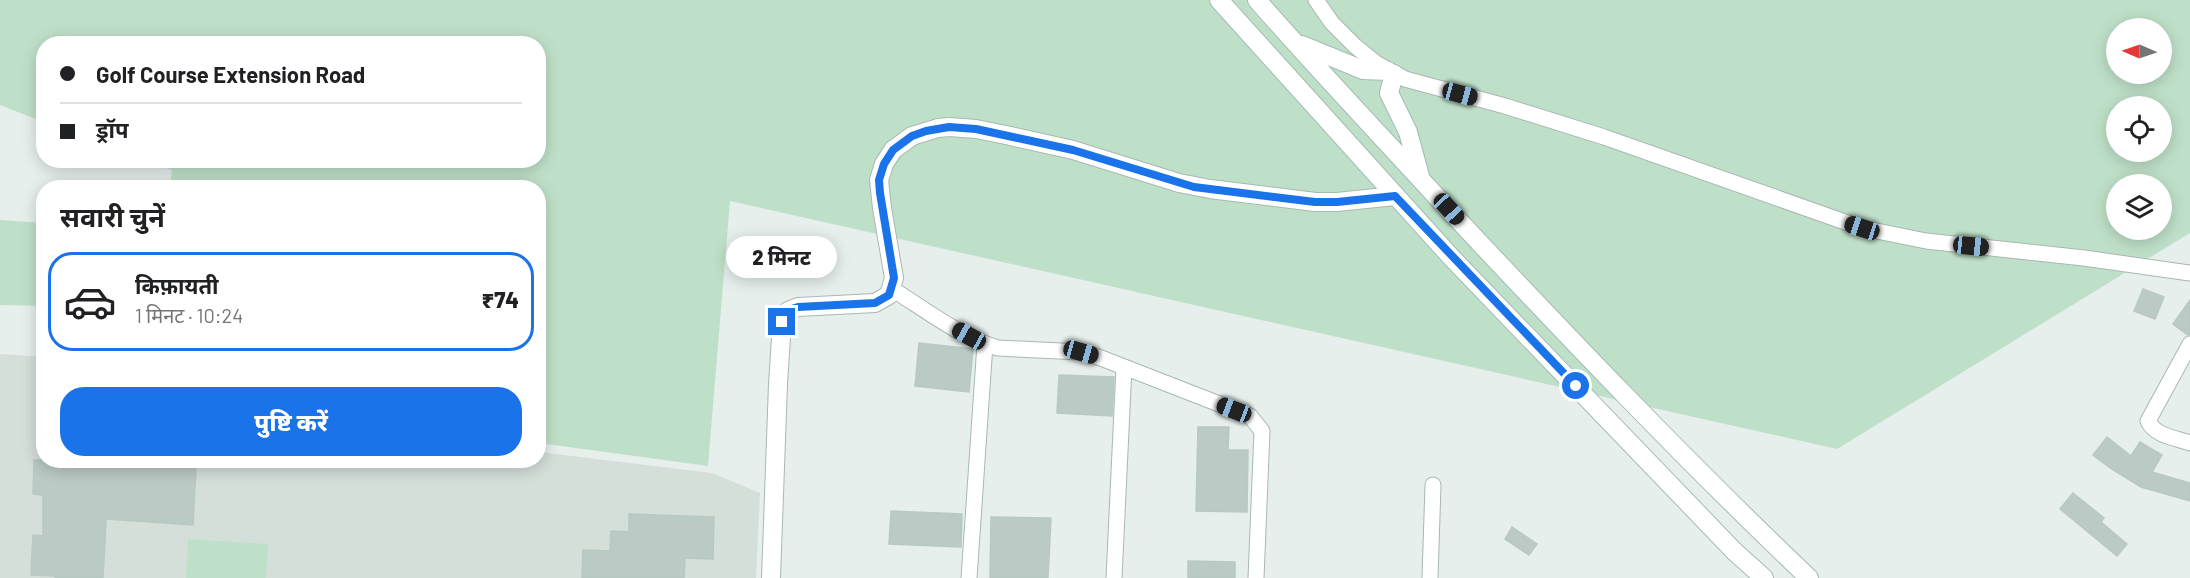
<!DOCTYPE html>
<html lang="hi">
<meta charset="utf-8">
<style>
:root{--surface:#fff;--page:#f6f6f6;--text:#202124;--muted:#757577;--line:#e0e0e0;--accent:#1a73e8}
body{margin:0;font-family:Barlow,"Noto Sans Devanagari",sans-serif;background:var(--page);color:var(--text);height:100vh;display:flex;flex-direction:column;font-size:22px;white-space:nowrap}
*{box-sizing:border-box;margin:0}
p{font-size:20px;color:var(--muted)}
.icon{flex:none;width:33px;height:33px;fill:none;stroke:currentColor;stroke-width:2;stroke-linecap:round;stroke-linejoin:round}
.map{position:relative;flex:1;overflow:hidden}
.side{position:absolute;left:36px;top:180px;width:510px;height:288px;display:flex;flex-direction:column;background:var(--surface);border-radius:24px;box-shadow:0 3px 15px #0003}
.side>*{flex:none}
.guide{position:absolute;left:36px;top:36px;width:510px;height:132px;border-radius:24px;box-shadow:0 3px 15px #0003;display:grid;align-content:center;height:132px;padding:0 24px;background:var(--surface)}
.needle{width:39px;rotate:272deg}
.fabs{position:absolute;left:2106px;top:18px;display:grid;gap:12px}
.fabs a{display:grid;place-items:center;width:66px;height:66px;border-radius:50%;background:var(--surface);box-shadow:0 3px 15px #0003;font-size:30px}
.end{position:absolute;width:27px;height:27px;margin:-14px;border:8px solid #1a73e8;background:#fff;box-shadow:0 0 0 3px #fff}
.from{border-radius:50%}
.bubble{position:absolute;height:42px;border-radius:21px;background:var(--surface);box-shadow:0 3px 15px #0003;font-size:20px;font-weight:800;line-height:42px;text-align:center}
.car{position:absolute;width:18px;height:36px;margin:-18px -9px;border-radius:8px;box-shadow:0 0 4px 2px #0007;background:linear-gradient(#222 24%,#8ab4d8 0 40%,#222 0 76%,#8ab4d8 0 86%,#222 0)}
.guide b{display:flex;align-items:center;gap:21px;height:57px;font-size:22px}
.guide b+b{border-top:2px solid var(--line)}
.guide i{width:15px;height:15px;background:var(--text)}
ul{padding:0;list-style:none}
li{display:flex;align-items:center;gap:18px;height:99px;margin:0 12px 9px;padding:0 12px;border:3px solid transparent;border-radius:24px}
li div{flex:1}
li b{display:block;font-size:22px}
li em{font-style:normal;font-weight:800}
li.on{border-color:var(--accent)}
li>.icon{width:54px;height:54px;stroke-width:1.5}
h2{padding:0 24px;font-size:27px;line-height:72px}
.primary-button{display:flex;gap:12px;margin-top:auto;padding:12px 24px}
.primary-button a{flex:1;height:69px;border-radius:24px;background:var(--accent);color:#fff;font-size:24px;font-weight:800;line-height:69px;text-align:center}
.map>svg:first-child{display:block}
.built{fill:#d4dfda}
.green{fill:#bfe0c8;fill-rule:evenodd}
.building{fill:#bbcac4;stroke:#b8c9c2;stroke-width:1.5}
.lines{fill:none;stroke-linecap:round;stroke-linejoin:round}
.minor-casing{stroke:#a8b8b2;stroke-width:17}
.tertiary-casing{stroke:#a8b8b2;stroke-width:20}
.secondary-casing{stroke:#a4bbb3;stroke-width:20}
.minor{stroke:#fff;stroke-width:15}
.tertiary{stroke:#fff;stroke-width:18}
.secondary{stroke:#fff;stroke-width:18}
.route{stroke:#1a73e8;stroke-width:8}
</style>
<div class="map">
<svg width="2190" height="578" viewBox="0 0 2190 578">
<rect width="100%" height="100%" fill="#e6efeb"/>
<!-- built -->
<path class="built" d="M0,354L43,357L44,460H538L539,452L712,473L760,493L756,578H0Z"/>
<!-- green -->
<path class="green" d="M0,0H2190V233L1837,449L730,201L708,466L539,443L538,188L170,187L172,170L147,161L538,160V44H44L43,122L0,105ZM2116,28H2162V74H2116ZM2116,106H2162V152H2116ZM2116,184H2162V230H2116Z
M0,220L43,223V306L0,305Z
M188,539L268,544L266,578H186Z"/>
<!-- building -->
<path class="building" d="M2143,289L2164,297L2155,319L2134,311Z
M2190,300V334L2188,335L2173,324Z
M919,343L973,349L969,392L915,386Z
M1059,375L1114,377L1112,416L1057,413Z
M1198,427H1229L1228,450H1248L1247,512L1196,511Z
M2107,437L2131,456L2140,442L2162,455L2152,472L2190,483V501L2141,487L2110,468L2093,455Z
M34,460H184L182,467L196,468L193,525L106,519L103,578H55V576L31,575L33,535L43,536V495L33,494Z
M2073,493L2104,518L2101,522L2127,544L2117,556L2060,509Z
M891,511L962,514L961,547L889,544Z
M629,514L714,517L713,559L685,558L684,578H582L583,550L610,551L611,531L629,532Z
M991,517L1051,518L1048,578H990Z
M1512,527L1537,544L1529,555L1505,539Z
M1188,561L1235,562V578H1188Z"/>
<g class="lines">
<!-- minor casing -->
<g class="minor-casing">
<path id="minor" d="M1316,0L1332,23L1355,46L1376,63L1405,79L1505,106L1604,137L1862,228L1926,241L2084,258L2190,273
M892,289C926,310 960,337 998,348L1081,352L1101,358L1250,416L1262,431L1256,578
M2190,344L2148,421C2155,436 2176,438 2190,443
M969,578L985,344
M1114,578L1124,367
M1430,578L1433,485"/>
</g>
<!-- tertiary casing -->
<g class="tertiary-casing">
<path id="tertiary" d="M771,578L778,384L782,322L788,311L798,307L875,303L889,295L894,278L882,208L879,180L884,164L893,150L912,136L938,128L949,127L976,129L1006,135L1073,150L1179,183L1210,189L1315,202H1337L1395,196"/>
</g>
<!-- secondary casing -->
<g class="secondary-casing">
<path id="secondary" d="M1219,0L1451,257L1735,552L1764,578
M1257,0C1319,71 1384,139 1447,208C1565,334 1684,459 1809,578
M1302,45L1363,70L1388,71
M1394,74L1389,93L1408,132L1420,176"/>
</g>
<!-- minor -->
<use href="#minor" class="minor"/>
<!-- tertiary -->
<use href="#tertiary" class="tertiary"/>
<!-- secondary -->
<use href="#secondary" class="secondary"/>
</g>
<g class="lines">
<!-- route -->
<path class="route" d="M782,322L788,310L798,307L875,303L889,295L894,278L880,193L879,180L884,164L893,150L912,136L926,131L949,127L976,129L1073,150L1194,187L1315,202H1337L1395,196L1576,386"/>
</g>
</svg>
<div class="fabs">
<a><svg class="needle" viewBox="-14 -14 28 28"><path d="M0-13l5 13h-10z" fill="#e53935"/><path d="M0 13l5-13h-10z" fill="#757577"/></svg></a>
<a><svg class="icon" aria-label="locate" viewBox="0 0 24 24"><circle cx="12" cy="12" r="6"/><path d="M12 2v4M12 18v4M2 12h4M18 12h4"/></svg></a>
<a><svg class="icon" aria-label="layers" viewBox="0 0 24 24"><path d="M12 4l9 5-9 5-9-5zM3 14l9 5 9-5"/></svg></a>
</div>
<i class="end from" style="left:1576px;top:386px"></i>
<i class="end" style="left:782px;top:322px"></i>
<div class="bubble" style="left:726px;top:236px;width:111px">2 मिनट</div>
<i class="car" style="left:1460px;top:94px;rotate:105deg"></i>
<i class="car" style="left:1449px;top:209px;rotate:137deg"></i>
<i class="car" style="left:1862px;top:228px;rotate:288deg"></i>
<i class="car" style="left:1971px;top:246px;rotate:96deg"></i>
<i class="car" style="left:969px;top:336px;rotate:299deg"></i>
<i class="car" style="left:1081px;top:352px;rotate:106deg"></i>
<i class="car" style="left:1234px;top:410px;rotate:291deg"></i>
<div class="guide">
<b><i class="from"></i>Golf Course Extension Road</b>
<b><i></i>ड्रॉप</b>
</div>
<section class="side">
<h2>सवारी चुनें</h2>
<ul>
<li class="on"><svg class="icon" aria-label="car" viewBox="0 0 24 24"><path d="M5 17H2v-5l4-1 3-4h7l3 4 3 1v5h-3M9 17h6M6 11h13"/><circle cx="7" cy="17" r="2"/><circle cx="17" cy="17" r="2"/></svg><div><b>किफ़ायती</b><p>1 मिनट · 10:24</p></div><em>₹74</em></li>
</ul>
<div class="primary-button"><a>पुष्टि करें</a></div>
</section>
</div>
